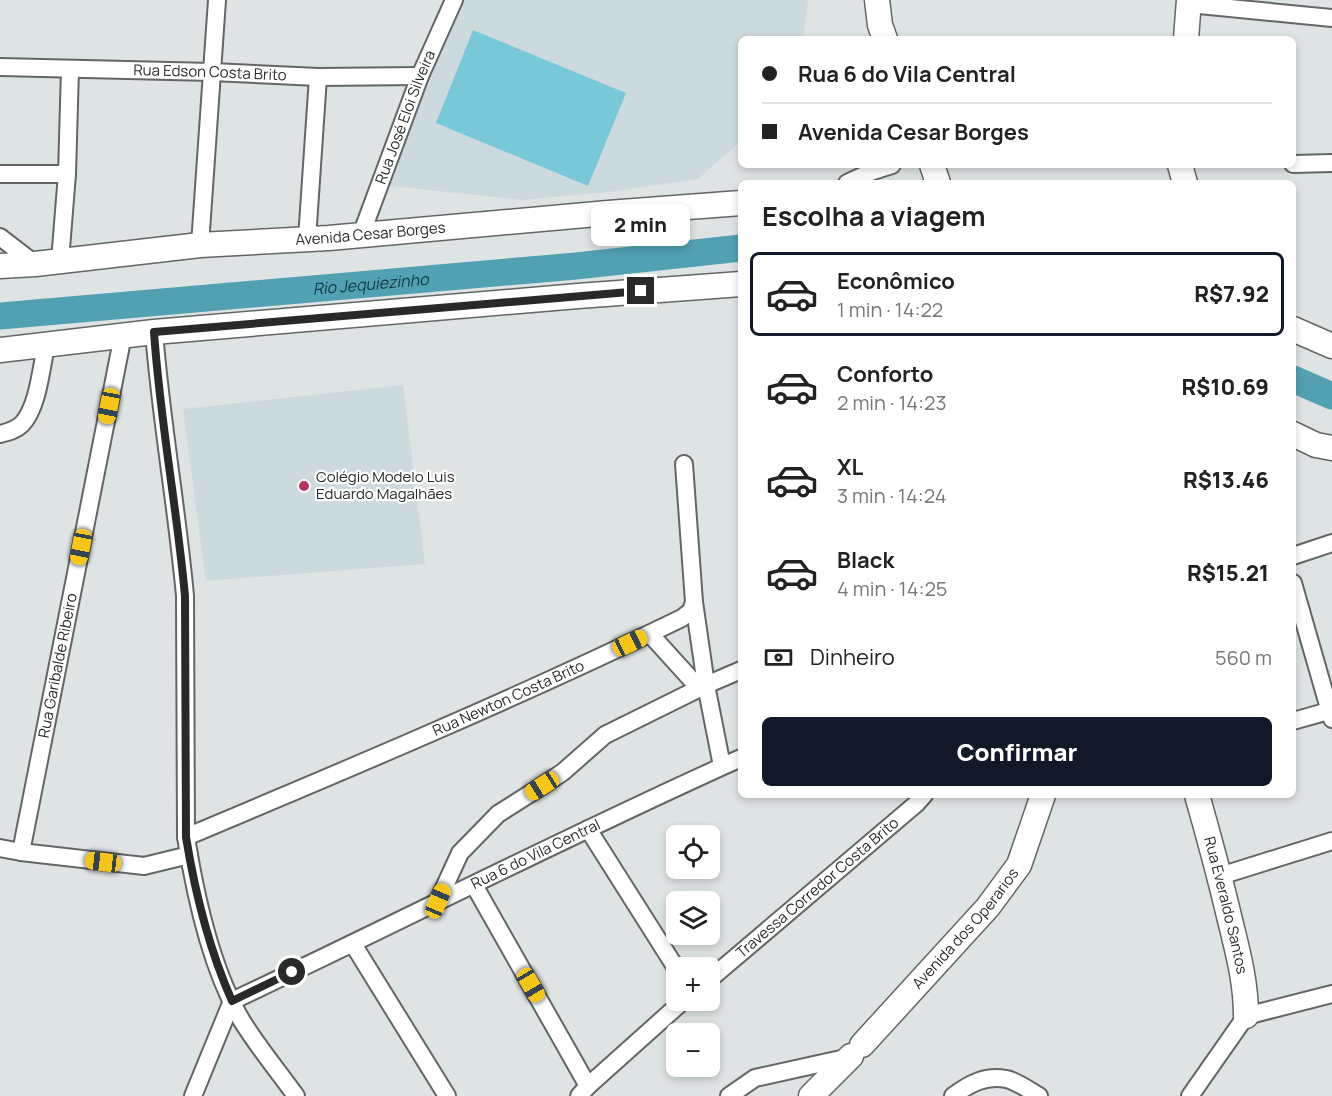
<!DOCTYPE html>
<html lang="pt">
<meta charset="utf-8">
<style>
:root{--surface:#fff;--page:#f2f2f2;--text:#222;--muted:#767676;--line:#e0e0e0;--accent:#111827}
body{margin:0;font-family:Manrope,sans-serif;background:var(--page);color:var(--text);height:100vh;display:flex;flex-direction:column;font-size:22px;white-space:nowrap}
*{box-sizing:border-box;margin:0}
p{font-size:20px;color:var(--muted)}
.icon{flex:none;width:33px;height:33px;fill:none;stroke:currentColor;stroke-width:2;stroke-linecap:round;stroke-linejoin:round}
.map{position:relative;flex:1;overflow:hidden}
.drawer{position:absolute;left:738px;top:180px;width:558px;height:618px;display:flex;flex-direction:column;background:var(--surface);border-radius:9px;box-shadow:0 3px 9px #0003}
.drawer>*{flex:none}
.guide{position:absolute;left:738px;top:36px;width:558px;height:132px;border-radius:9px;box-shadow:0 3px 9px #0003;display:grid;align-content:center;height:132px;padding:0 24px;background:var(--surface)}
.fabs{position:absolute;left:666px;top:825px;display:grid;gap:12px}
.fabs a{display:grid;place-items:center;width:54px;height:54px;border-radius:9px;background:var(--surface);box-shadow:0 3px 9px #0003;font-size:30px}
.end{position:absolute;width:27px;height:27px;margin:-14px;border:8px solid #282a2a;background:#fff;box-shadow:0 0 0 3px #fff}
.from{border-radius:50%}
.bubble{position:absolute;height:42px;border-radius:9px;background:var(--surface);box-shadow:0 3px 9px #0003;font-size:20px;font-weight:800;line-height:42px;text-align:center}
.car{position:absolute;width:18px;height:36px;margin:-18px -9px;border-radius:8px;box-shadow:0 0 4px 2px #0007;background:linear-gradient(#f5c518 24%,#345 0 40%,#f5c518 0 76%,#345 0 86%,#f5c518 0)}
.guide b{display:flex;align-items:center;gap:21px;height:57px;font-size:22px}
.guide b+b{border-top:2px solid var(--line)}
.guide i{width:15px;height:15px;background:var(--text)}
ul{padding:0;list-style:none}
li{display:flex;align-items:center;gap:18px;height:84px;margin:0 12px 9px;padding:0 12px;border:3px solid transparent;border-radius:9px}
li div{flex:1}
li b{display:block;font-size:22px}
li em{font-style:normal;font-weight:800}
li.current{border-color:var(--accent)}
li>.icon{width:54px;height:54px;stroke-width:1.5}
h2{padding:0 24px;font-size:27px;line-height:72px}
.pay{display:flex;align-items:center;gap:15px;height:66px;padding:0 24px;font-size:22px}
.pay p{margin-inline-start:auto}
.button{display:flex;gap:12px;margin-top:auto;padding:12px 24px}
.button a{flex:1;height:69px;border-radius:9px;background:var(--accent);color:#fff;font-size:24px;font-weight:800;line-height:69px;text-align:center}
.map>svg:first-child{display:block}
.built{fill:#ccdade}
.green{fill:#79c8da}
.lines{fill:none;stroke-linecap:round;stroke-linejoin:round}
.river{stroke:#52a1b3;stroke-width:27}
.street-casing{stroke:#626667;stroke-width:20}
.secondary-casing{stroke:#626667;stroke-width:27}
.street{stroke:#fff;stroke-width:16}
.secondary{stroke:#fff;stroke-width:24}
.route{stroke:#282a2a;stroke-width:8}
.poi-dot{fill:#bd3062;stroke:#fff;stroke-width:2}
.labels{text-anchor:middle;stroke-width:4.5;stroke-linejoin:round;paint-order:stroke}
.street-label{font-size:15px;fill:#282a2a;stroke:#fff}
.poi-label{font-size:15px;fill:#282a2a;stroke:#fff;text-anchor:start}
.water-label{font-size:16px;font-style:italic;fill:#0f353e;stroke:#fff}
</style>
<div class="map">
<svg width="1332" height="1096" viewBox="0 0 1332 1096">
<rect width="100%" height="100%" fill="#dee3e4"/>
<!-- built -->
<path class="built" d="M462,0H808L803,39H741V141L698,179L609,192L521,200L383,185Z
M403,385L425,564L206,581L183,409Z"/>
<!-- green -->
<path class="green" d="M473,30L626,93L588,186L436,123Z"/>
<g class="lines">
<!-- river -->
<g class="river">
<path id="s1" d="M0,316L576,266L741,248"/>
<path d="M1293,379L1332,396"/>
</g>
<!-- street casing -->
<g class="street-casing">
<g id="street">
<path d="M1189,4L1332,18"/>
<path id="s2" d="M0,67L212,72L318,77L420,76"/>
<path d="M1293,164L1332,163"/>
<path d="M0,174H67"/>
<path d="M847,183L873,171L892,165"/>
<path id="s3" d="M361,235L420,76L454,0"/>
<path d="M0,237L35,264"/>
<path d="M307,239L318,77"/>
<path d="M200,245L217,0"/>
<path d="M60,261L67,174L70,69"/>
<path d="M154,332C161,421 177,508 185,596L186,837C195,894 212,971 242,1021C258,1047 278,1071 296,1096"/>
<path d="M0,434C8,432 16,430 22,424C38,407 41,369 46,346"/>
<path d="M1293,556L1332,543"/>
<path d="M1293,583L1332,719"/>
<path d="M694,602L706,685L722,766"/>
<path d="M650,634L699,688"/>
<path d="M1293,721L1332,710"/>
<path d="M588,829L676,968"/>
<path id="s4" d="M186,837C353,767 519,697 682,618L691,611L694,602L684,464"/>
<path d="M0,848L21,852L144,866L189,855"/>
<path id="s5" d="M21,852L123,335"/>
<path d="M1220,876L1332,841"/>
<path d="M474,885L588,1086"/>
<path d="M438,901L460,853L498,814L542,786L563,772L605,735L706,685L741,670"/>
<path d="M353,944L447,1096"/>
<path id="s6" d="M710,979L916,804L924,795"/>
<path id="s7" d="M193,1096L232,1001C402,921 569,835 741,758"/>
<path d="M579,1096L588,1086L684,1000"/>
<path d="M729,1096L755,1078L850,1057"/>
<path d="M953,1096C969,1084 985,1075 1006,1079C1015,1080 1030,1091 1039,1096"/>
<path d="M1190,1096L1246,1016L1332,994"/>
</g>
</g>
<!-- secondary casing -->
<g class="secondary-casing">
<g id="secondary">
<path d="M877,0L880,25L885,39"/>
<path d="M1186,39L1189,0"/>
<path d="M932,165L938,183"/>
<path d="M1180,165L1185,183"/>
<path id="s8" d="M0,266L35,264L200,245L329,238L608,213L741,203"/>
<path d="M1293,329L1332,346"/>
<path d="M0,350L154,332L578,296L741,284"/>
<path d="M1293,434L1316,445L1332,448"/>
<path id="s9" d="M1197,795C1209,837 1220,878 1230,920C1238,953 1246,982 1246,1016"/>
<path id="s10" d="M862,1045L988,907L1019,865L1043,795"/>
<path d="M811,1096L851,1056"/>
</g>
</g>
<!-- street -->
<use href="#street" class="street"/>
<!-- secondary -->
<use href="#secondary" class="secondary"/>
</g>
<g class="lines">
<!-- route -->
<path class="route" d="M292,972L232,1001C209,949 195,893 186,837L185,596C177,508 160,421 154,332L641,291"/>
</g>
<!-- markers -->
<circle class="poi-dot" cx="304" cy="486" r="6"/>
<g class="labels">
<!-- street labels -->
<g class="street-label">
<text dy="5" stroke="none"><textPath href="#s2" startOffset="210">Rua Edson Costa Brito</textPath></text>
<text dy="5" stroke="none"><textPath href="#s3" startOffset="126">Rua José Eloi Silveira</textPath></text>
<text dy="5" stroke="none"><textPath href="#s8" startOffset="372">Avenida Cesar Borges</textPath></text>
<text dy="5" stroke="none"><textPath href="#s5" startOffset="190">Rua Garibalde Ribeiro</textPath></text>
<text dy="5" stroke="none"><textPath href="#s4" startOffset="351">Rua Newton Costa Brito</textPath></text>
<text dy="5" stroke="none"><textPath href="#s7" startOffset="440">Rua 6 do Vila Central</textPath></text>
<text dy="5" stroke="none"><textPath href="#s6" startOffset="141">Travessa Corredor Costa Brito</textPath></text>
<text dy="5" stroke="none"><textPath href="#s9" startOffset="114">Rua Everaldo Santos</textPath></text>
<text dy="5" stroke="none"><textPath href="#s10" startOffset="156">Avenida dos Operarios</textPath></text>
</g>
<!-- poi labels -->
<g class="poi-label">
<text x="316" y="482">Colégio Modelo Luis<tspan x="316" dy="17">Eduardo Magalhães</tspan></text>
</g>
<!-- water labels -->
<g class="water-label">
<text dy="6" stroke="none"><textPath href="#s1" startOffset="372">Rio Jequiezinho</textPath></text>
</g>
</g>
</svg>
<div class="fabs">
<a><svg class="icon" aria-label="locate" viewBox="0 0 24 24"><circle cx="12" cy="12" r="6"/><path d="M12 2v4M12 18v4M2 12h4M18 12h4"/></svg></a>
<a><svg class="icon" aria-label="layers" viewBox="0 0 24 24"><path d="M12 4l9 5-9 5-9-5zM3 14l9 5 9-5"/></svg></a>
<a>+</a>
<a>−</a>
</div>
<i class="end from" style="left:292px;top:972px"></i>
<i class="end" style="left:641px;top:291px"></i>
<div class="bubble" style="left:591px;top:204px;width:99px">2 min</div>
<i class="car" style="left:109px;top:406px;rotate:191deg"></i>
<i class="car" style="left:81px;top:547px;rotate:191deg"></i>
<i class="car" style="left:630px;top:643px;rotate:65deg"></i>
<i class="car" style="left:542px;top:786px;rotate:238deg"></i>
<i class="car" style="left:103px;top:862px;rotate:277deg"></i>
<i class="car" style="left:438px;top:901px;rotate:23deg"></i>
<i class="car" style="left:531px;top:985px;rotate:150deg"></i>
<div class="guide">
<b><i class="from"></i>Rua 6 do Vila Central</b>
<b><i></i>Avenida Cesar Borges</b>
</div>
<section class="drawer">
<h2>Escolha a viagem</h2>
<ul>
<li class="current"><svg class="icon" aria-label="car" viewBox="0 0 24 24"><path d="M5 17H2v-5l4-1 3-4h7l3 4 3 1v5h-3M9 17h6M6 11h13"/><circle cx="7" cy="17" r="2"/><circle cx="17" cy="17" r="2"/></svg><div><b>Econômico</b><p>1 min · 14:22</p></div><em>R$7.92</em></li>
<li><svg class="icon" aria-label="car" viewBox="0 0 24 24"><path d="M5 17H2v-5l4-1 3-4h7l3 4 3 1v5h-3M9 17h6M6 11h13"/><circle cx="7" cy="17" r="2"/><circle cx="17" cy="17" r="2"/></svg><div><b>Conforto</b><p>2 min · 14:23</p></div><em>R$10.69</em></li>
<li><svg class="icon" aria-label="car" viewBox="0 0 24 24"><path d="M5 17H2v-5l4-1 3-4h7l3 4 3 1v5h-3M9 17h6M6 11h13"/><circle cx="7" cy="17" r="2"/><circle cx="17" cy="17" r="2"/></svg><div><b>XL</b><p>3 min · 14:24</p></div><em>R$13.46</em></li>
<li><svg class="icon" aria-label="car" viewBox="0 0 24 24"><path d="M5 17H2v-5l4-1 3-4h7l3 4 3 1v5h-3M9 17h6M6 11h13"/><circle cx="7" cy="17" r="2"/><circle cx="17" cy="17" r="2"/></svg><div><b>Black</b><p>4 min · 14:25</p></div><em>R$15.21</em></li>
</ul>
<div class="pay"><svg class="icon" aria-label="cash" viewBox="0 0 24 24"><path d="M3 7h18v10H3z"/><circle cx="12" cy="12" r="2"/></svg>Dinheiro<p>560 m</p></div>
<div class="button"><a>Confirmar</a></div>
</section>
</div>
